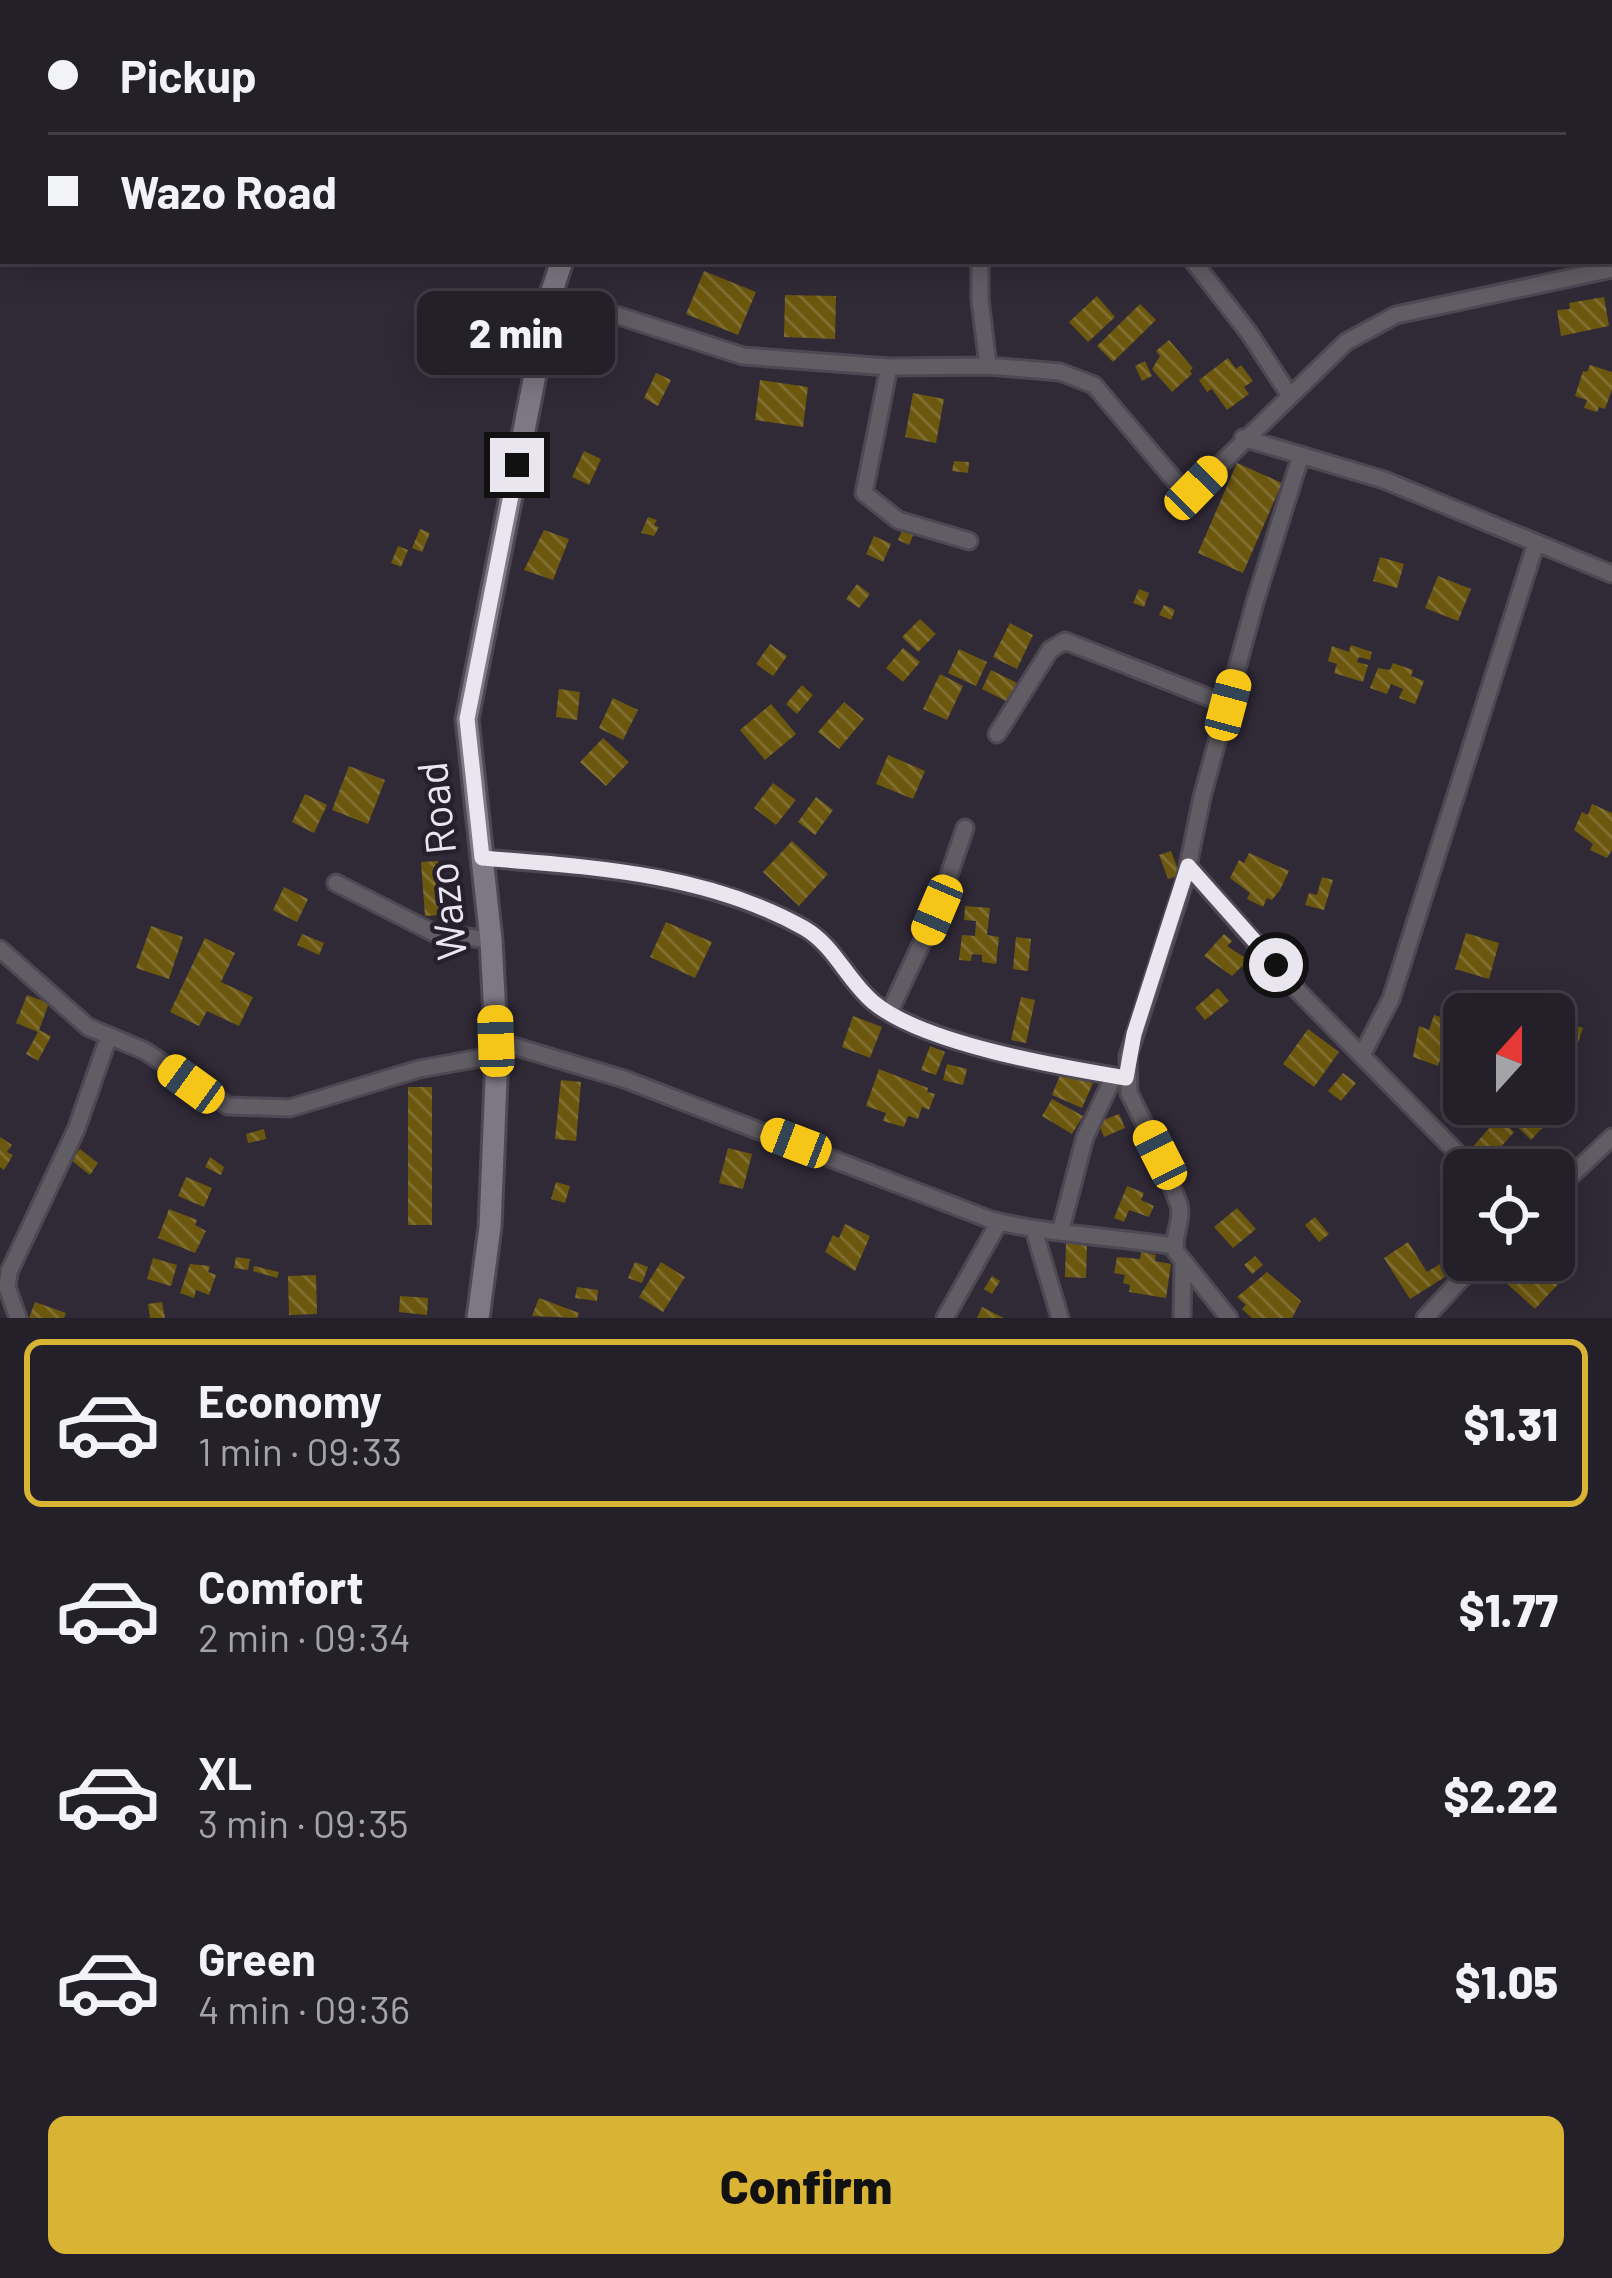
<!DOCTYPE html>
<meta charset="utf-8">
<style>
:root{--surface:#242029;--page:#2c2831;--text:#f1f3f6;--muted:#a3a3a8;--line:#413e46;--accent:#d9b334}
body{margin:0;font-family:Barlow,sans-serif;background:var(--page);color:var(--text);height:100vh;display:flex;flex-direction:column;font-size:45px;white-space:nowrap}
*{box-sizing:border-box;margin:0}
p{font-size:39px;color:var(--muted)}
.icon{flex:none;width:66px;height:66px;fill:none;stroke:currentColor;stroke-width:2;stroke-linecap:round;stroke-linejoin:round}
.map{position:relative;height:1318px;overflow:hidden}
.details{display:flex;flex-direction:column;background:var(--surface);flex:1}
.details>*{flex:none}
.top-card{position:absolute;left:0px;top:0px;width:1614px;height:264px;box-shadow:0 6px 30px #0003,0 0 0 3px var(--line);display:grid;align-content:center;height:264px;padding:0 48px;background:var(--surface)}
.needle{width:78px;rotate:21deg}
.fabs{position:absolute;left:1443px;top:993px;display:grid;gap:24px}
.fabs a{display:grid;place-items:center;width:132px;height:132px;border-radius:18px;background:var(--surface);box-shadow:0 6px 30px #0003,0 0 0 3px var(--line);font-size:60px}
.end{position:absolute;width:54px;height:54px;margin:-27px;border:15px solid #eae6ef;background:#111;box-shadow:0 0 0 6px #111}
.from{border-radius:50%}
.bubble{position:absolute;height:84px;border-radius:18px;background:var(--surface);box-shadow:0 6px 30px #0003,0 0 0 3px var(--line);font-size:39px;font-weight:800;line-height:84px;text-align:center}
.car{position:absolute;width:36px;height:72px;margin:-36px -18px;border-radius:15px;box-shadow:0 0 9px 3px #0007;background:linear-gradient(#f5c518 24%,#345 0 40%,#f5c518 0 76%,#345 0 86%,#f5c518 0)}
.top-card b{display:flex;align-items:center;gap:42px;height:114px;font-size:45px}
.top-card b+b{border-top:3px solid var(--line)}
.top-card i{width:30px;height:30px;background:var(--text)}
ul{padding:21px 0 0;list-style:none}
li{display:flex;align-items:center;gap:36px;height:168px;margin:0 24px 18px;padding:0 24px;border:6px solid transparent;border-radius:18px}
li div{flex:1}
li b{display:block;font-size:45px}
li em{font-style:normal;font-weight:800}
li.on{border-color:var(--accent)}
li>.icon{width:108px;height:108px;stroke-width:1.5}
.button{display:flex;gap:24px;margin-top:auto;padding:24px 48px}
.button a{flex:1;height:138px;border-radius:18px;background:var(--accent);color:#111;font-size:48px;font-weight:800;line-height:138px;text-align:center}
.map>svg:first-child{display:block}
.building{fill:url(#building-back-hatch)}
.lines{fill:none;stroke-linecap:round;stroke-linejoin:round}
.street-casing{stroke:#4e4854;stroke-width:21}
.secondary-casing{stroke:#4e4854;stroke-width:27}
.street{stroke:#615d64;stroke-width:15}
.secondary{stroke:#7d7883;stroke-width:21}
.route{stroke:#eae6ef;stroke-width:15}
.labels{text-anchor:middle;stroke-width:9;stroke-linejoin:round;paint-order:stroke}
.street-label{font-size:42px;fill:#eae6ef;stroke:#26202d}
</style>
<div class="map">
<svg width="1612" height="1318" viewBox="0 0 1612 1318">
<defs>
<pattern id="building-back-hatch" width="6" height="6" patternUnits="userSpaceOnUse" patternTransform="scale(3)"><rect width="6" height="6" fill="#6c570f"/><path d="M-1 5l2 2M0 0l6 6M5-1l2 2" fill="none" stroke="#816f32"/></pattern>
</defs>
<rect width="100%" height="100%" fill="#302a37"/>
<!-- building -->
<path class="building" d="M704,271L756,292L738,335L686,314Z
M785,295L836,296L835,339L784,337Z
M1097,296L1115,317L1088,342L1069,322Z
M1604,297L1609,326L1561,336L1557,310L1570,309L1569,303Z
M1140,304L1156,320L1113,362L1097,346Z
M1169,340L1193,368L1190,371L1192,374L1172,392L1152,369L1160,356L1156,351Z
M1228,358L1236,369L1241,365L1253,381L1244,387L1249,394L1227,410L1212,389L1207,392L1199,380Z
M1145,361L1152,376L1142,381L1135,366Z
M1590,365L1612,372V389L1605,409L1599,407L1597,412L1584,408L1587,400L1575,396L1583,371L1587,372Z
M656,373L671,380L658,406L644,398Z
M760,380L808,387L803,427L755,420Z
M913,393L944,399L936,443L905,437Z
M584,451L601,459L589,485L572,477Z
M954,461L969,462L968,473L952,471Z
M1237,463L1282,483L1243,573L1198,553Z
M648,517L657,520L654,525L659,527L654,536L641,533Z
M903,528L914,533L909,545L898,540Z
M420,529L430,533L422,552L412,548Z
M544,530L569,539L553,580L524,570Z
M874,536L891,544L883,562L866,554Z
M398,546L408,550L401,567L391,563Z
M1380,557L1404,564L1397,588L1373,581Z
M1438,576L1471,589L1458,621L1425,608Z
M857,584L870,594L859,608L846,599Z
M1139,589L1149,593L1144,607L1133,603Z
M1164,605L1175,610L1171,620L1159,615Z
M920,619L936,634L918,652L902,637Z
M1010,623L1033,635L1017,669L993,657Z
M770,644L787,656L773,676L756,664Z
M1351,645L1372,652L1370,660L1359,657L1357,662L1368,665L1363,682L1334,673L1337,664L1328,661L1332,646L1349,652Z
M903,648L920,662L903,682L886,668Z
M959,649L987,662L976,686L948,673Z
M1393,663L1413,670L1411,676L1424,681L1415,704L1399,698L1403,689L1391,684L1387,694L1370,688L1378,668L1390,670Z
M991,670L1017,683L1008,702L982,689Z
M940,674L963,686L947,720L923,709Z
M802,685L813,695L797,714L786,704Z
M559,689L580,692L577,720L556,717Z
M613,698L638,710L623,740L599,728Z
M844,702L864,719L839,749L818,732Z
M771,704L796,734L765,760L740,730Z
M603,738L629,762L606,786L580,762Z
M888,755L925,771L913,799L876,784Z
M349,766L385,780L368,824L332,810Z
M773,783L796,800L776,825L754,808Z
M305,794L327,805L314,833L292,822Z
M816,797L833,810L815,835L798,822Z
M1592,804L1612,813V850L1607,858L1590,850L1593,844L1574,830L1582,812L1588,815Z
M792,841L828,874L799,906L763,872Z
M1171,851L1180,875L1168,879L1159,855Z
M1249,853L1289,871L1280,890L1272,900L1267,898L1263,907L1247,899L1250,893L1230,878L1239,860L1244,863Z
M438,861L442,915L425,916L421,862Z
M1322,877L1333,880L1324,910L1305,905L1309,893L1317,895Z
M284,887L308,899L297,922L273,910Z
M965,906L990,908L987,935L999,937L996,964L982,962V955L972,954L971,961L959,960L962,935L975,936L976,921L964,920Z
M666,922L712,942L695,978L650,957Z
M151,926L183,937L169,979L136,968Z
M1466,933L1499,943L1489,979L1455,969Z
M302,934L324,943L319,955L297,945Z
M1224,934L1232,941L1227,946L1256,965L1249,972L1242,966L1232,976L1204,956Z
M1016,937L1031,939L1028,971L1013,969Z
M205,938L235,953L221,982L253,997L239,1026L207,1011L199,1026L170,1012Z
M1218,988L1229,1001L1205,1020L1195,1008Z
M27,995L49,1003L39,1030L51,1036L38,1061L26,1054L38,1032L16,1023Z
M1021,997L1035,1000L1026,1043L1011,1040Z
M1434,1015L1450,1020L1445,1033L1450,1034L1455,1021L1464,1024L1454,1064L1440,1060L1438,1066L1413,1057L1419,1026L1429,1030Z
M853,1016L882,1027L870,1058L842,1047Z
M1554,1019L1583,1028L1572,1060L1554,1054Z
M1308,1029L1339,1052L1314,1087L1283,1064Z
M930,1046L945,1052L936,1075L921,1070Z
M947,1064L967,1069L963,1085L943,1080Z
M879,1069L928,1088L927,1092L935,1094L929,1110L922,1107L918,1119L908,1116L904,1127L883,1121L886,1113L866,1106Z
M1062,1070L1093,1083L1082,1108L1052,1095Z
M1343,1073L1356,1083L1341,1101L1328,1091Z
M561,1080L581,1082L576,1141L555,1139Z
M408,1087H432V1225H408Z
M1052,1099L1083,1116L1072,1134L1042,1116Z
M1523,1104H1544L1550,1109L1539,1120L1545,1125L1531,1140L1509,1119Z
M1119,1114L1125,1128L1104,1137L1098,1122Z
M1498,1118L1514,1132L1487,1163L1471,1149Z
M264,1129L266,1139L248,1143L246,1134Z
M0,1137L12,1145L7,1152L13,1155L4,1170L0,1167Z
M728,1148L752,1154L743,1189L719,1183Z
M1528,1148L1537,1158L1546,1170H1525L1530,1166L1520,1155Z
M80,1149L98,1163L90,1175L71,1160Z
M210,1157L224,1167L221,1175L205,1167Z
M186,1177L212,1188L204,1207L178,1196Z
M556,1182L570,1186L565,1203L551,1199Z
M1127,1186L1144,1193L1141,1200L1154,1206L1149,1217L1129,1210L1124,1222L1114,1218Z
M1237,1208L1256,1229L1233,1248L1214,1227Z
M169,1209L197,1220L195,1225L206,1231L195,1253L158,1238Z
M1315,1217L1329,1234L1319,1242L1305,1225Z
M845,1224L870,1236L855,1271L825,1252L833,1235L839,1238Z
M1408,1242L1427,1272L1440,1264L1448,1275L1410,1299L1384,1258Z
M1066,1243L1087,1244L1086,1278L1065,1277Z
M1141,1252L1156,1255L1155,1261L1171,1264L1166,1298L1129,1292L1130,1285L1123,1283L1125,1275L1114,1273L1117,1257L1140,1259Z
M1255,1256L1263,1265L1252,1274L1244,1265Z
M236,1257L250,1259L248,1270L234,1268Z
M153,1258L177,1265L171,1286L147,1279Z
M1523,1260L1534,1264L1544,1260L1553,1268L1548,1273L1559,1283L1535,1309L1504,1281Z
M635,1262L648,1267L642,1283L628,1278Z
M661,1262L685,1277L663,1312L639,1297Z
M190,1264L210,1266L208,1272L216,1275L209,1295L196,1290L194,1298L180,1293Z
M254,1266L279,1272L277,1278L253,1271Z
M1267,1272L1301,1301L1292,1318H1252L1242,1309L1246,1305L1237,1297Z
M316,1275L317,1314L289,1315L288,1276Z
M992,1276L1000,1281L992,1294L984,1289Z
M577,1287L598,1290L597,1301L575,1298Z
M400,1296L428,1298L427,1315L399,1312Z
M539,1298L579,1313L577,1318L532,1316Z
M35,1302L66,1313L64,1318H29Z
M162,1302L165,1318H150L148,1304Z
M982,1307L1004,1318H977Z"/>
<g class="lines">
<!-- street casing -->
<g class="street-casing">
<path id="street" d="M397,0L404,3
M912,0V3
M987,3L994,0
M980,261V299L988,366
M1193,261L1249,333L1289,394
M551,294L743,356L889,367L988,366L1060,372L1094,385L1177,483L1188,490L1196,488L1346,342L1396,315L1612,269
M889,367L864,493L898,520L969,541
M1243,438L1384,480L1612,574
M997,734L1050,650L1065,641L1228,705
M482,858C591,867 706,874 804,928C835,946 846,979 873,1002C922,1043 1060,1067 1126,1078
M1188,866L1299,992L1474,1170
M336,883L434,933L491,940
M0,949L88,1027L145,1051L228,1106L290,1108L419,1069L497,1055
M889,1013L937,910L965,828
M496,1041L624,1079L991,1220C1048,1234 1114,1237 1174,1246
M1363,1053L1391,999L1536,543
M1554,1192L1612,1137
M1061,1229L1085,1137L1114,1076
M1034,1230L1060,1318
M18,1318L7,1287L9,1272L76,1130L109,1036
M945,1318L999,1222
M1182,1318L1183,1261
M1229,1318L1176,1252C1172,1235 1183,1222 1179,1205L1160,1155L1129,1093L1128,1056L1186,876L1202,797L1255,602L1301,455
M1425,1318L1479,1260"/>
</g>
<!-- secondary casing -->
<g class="secondary-casing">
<path id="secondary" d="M600,0L601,3
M478,1318L490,1227L497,1055L491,940L467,719L551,294L562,261"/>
</g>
<!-- street -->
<use href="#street" class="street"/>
<!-- secondary -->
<use href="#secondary" class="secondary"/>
</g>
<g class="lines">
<!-- route -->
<path class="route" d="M517,465L467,719L482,858C591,867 706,873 804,928C835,946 846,979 873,1002C923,1044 1060,1067 1126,1078L1134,1034L1188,866L1276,965"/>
</g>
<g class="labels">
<!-- street labels -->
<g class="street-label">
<text transform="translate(442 861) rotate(-96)" y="15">Wazo Road</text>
</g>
</g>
</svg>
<div class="fabs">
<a><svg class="needle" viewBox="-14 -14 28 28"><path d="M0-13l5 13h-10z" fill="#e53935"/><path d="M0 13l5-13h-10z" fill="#a3a3a8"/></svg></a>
<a><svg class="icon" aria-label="locate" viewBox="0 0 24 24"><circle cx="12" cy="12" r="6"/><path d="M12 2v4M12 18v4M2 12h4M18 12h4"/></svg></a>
</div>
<i class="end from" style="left:1276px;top:965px"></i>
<i class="end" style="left:517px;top:465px"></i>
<div class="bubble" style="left:417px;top:291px;width:198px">2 min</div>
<i class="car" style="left:1196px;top:488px;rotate:44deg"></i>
<i class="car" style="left:1228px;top:705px;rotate:15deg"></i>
<i class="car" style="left:937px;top:910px;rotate:203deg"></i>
<i class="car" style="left:496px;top:1041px;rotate:358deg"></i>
<i class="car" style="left:191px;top:1084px;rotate:306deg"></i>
<i class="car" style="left:796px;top:1143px;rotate:291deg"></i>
<i class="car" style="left:1160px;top:1155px;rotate:333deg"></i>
<div class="top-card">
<b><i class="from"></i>Pickup</b>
<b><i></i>Wazo Road</b>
</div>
</div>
<section class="details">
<ul>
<li class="on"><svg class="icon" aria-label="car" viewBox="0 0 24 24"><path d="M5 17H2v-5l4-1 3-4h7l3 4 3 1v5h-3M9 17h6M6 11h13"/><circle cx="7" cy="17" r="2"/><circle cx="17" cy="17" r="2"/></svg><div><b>Economy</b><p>1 min · 09:33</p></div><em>$1.31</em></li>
<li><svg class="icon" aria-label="car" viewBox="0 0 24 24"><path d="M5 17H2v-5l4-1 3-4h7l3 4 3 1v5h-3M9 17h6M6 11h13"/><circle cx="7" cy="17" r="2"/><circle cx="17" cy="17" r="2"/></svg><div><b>Comfort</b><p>2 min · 09:34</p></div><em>$1.77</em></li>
<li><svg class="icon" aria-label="car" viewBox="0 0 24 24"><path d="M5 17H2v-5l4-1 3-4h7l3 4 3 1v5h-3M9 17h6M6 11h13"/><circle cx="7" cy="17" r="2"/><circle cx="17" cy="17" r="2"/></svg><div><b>XL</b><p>3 min · 09:35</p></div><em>$2.22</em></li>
<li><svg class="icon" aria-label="car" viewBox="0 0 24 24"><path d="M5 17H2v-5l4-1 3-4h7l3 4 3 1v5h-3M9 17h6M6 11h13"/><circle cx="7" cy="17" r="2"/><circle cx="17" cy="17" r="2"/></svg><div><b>Green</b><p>4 min · 09:36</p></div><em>$1.05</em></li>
</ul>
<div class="button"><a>Confirm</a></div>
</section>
